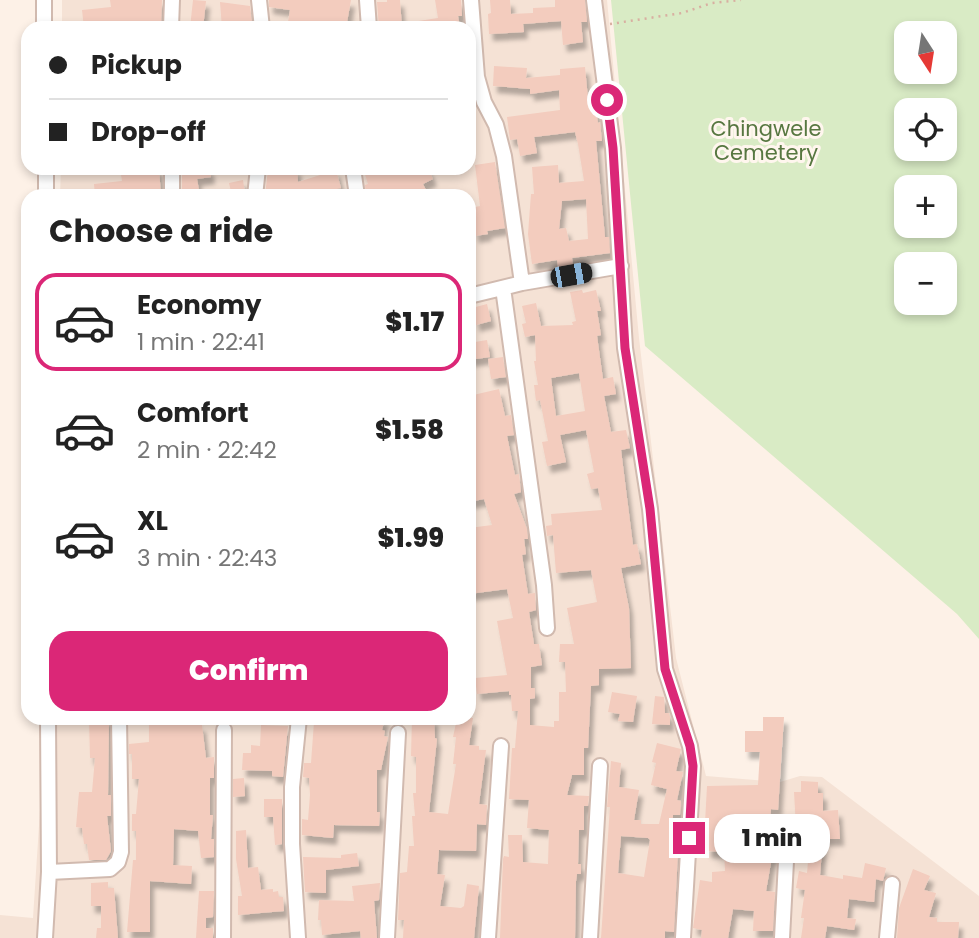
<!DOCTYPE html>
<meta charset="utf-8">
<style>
:root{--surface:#fff;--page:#f6f6f6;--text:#222;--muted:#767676;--line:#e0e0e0;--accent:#db2777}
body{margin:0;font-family:Poppins,sans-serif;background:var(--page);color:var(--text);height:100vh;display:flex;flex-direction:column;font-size:26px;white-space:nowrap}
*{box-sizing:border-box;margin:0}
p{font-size:23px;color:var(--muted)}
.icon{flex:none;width:38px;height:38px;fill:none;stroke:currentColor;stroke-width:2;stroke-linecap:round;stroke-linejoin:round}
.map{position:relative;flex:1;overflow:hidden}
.drawer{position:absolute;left:21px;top:189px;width:455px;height:536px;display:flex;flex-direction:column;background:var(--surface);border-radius:21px;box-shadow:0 4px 10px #0003}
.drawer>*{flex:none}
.top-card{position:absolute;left:21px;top:21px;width:455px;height:154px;border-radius:21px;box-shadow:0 4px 10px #0003;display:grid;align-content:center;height:154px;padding:0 28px;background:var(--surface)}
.needle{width:46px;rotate:168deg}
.fabs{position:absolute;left:894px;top:21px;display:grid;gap:14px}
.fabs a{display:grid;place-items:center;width:63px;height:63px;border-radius:14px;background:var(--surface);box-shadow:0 4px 10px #0003;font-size:35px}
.end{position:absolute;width:32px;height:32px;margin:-16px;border:9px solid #db2777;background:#fff;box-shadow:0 0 0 4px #fff}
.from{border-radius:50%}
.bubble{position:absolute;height:49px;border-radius:21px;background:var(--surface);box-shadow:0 4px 10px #0003;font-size:23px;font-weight:800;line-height:49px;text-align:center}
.car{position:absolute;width:21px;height:42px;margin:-21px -10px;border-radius:9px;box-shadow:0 0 5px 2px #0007;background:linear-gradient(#222 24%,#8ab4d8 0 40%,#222 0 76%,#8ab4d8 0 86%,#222 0)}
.top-card b{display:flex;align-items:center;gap:24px;height:66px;font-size:26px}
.top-card b+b{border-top:2px solid var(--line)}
.top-card i{width:18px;height:18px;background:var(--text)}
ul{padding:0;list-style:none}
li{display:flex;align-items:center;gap:21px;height:98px;margin:0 14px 10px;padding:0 14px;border:4px solid transparent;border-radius:21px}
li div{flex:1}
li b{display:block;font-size:26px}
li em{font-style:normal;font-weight:800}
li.on{border-color:var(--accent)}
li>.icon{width:63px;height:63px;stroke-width:1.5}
h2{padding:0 28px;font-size:32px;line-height:84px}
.primary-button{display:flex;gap:14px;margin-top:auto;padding:14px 28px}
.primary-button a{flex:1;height:80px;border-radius:21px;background:var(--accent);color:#fff;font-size:28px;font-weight:800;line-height:80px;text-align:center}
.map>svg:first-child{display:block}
.residential{fill:#f5e2d5}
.green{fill:#d9ebc5;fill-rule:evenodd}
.building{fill:#f3ccbe;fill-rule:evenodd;filter:url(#shadow)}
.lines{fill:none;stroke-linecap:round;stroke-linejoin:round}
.minor-casing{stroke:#d1baaf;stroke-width:18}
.path{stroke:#d8afa1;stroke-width:2.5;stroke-dasharray:2 5;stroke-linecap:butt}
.minor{stroke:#fff;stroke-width:14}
.route{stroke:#db2777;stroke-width:9}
.labels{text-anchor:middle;stroke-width:6;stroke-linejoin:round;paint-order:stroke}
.park-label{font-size:21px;fill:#577740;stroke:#fff6ee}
</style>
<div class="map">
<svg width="979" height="938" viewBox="0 0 979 938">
<defs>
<filter id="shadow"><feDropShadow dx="4" dy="7" stdDeviation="2" flood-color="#0004"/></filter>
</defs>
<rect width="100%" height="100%" fill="#fdf1e7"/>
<!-- residential -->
<path class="residential" d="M62,0H607L639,338L676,658L706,776L780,782L800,776L822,777L979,896V938H0V915L33,918L46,718H469V196H60L61,168H469V28H62Z"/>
<!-- green -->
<path class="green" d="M611,0H979V639L957,614L645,346ZM906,33H945V72H906ZM906,110H945V149H906ZM906,187H945V226H906ZM906,264H945V303H906Z"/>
<!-- building -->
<path class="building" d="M110,0H162L161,28H122V25L84,28L82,10L111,7Z
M193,0L206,1L203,28H190Z
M269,0H351L346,28H287L290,10L269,7Z
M387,0H400L402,28H379L377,2H387Z
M435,0H461L462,16H458L460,28H413L412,22L438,18Z
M490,0H510L511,14L533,13V8L555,7V0H585L587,22H581L583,42L563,45L561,21L523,24L524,32L489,34L488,14L491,13Z
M220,2L250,6L252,22H249L250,28H222Z
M494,66L527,68L526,78L560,75V69L585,67L588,99L594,98L598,123L600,122L602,141H596L605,237H609L610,253L572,258L573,265L558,267L557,260L532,264L528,234L531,194H534L532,167L558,165L559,183L584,181L578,144L575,132L534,137L537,153L520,156L517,139L510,140L507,117L560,110L559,90L530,94V89L493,86ZM586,199L588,239L569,241L566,228L559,229L562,201Z
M495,162L505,228L487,231L488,234L475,236L470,208L480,206L475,165Z
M120,168H159L161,196H95L94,184L122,181Z
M182,168H210L211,177L197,179L199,190L182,192Z
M297,168L298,182L336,170L341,188L337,189L341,196H265L268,169Z
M363,168H428L433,179L423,184L429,196H383L380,191L366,196L365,185L368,184Z
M243,180L245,194L232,196L229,183Z
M582,290L583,293L596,290L601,311H597L601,335L597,336L603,379L613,377L616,394L604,396L611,432L626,430L630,448L621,450L633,545L637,544L641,564L621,568L629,608L631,668L599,669V685L591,686L588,748H584V775H572L567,795L589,796L588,806H584V830H579L578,864H581V874H577L576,881L575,938H500L503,859L504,856L509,857L508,835H522L523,862L548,864L549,830L527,828L529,800L509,799L512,748H515L518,711H512L511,695H509V691L477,694L475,678L507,675L497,621L513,618L507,589L469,594V528L492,525L484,499L469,502V396L499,389L505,416L511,415L514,435L507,436L515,475L519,474L521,492L514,494L527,529L528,539H524L526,554L522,555L528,594L535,593L536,610L529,612L534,644H539L542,665L531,667V688H535V698L530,699V725L554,727V721H559V692H566L565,662H559L560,644H574L567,608L597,602L591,570L556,573L553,535L547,536L546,526L552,525L551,514L602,510L598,488L591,489L587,474L594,472L586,430L560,435L566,462L547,466L542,442L548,441L540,400L536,401L534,385H538L534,361H536L535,335L525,337L522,324L526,323L522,306L536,303L541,326L573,325L572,322L576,321L570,292ZM579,373L585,411L556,416L551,378Z
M487,304L491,321L476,325L472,308Z
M487,340L490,357L469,360V343Z
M503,357L506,377L491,379L488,359Z
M612,692L637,696L633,722L618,721L620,714L608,712Z
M655,696L664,697L665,713H669L670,717V725L652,724Z
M763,717H784L778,810L771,809L768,838L776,839L774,858L772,857L766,891L775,892L773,931H753L754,911L733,909L728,938H701L702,930L693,928L700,880L712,882V872L725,871L724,852L707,851L709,823H705L707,786L758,785L760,752H745V731H763Z
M89,718H109L108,795H111V816H107L111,851L106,860H89L87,844H84L82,828L76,827L79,792H92L95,758H90Z
M149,718H196V725H202L206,758L214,757V778H210V815H213L211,839H214V857L201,858L198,831L174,829L173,865L192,866L191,884L150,881V932H127L133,860H136V831H132V814H136L139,779H132V754H129V744L149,742Z
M319,718H385L382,730L385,731L384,736L388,737L381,770H377V812H380L379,826L334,825L333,838L302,835V819L308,820L310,795L309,778L303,777L304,763H311L314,722H318Z
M412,718H434L435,738L437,739L429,812L448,814L456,764H453L456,737H453L457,718H473L469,745L479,746V750H486L479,804L487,805L486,825L477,824L476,851L439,850L437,874L445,875L440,906L461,908L464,906L467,884L479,886L474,938H403L404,920H398L400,873L407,872L409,846H414L412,816H415L413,793H416V757L411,756Z
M261,725L288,726L283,777L272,776V771L242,770L243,753H251V745L260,746Z
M657,743L681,749L676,771L683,772L677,800L681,801L680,815H673L672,850L678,852L674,932L665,931V938H601L610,807H607L611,761L621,763L619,787L639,790L634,820H641V824H659L667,789L651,785L656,763L652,762ZM621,836L648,838L650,840L644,877L618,873Z
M244,778L245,796L233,797V779Z
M801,781L818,782V793H823V811L838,810L840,839H823L820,875L843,879V875L862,878L865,863L886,868L883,881L876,879L874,902L849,899L847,918L856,919L854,930L827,926L825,938H801L804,918H801L805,890L796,888L799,871L807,873L810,839V826L796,827L794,792H801Z
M264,799H282V844L275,845L273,817H264Z
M246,830L248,868L258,867L261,890L273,889V892L278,891L279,897H283L284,911L238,915V896H242L236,859V831Z
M357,853L359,866L326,870V893L305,892L303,857L341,858V855Z
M913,869L930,876L924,890L936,893L929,917L937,918V922H959L958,938H897L899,908Z
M108,882V888H114L118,938H96L97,928H101V906H91V883Z
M380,883L379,900L374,901L377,938H361L360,931L322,935L321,920H318L319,900L354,901L352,886Z
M199,891H214L213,917L206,918V928H213V938H196Z"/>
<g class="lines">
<!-- minor casing -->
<g class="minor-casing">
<path id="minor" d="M44,0V28
M259,0L262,28
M367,0L369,28
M471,0L477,77L484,102L496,125L504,156L522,283
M594,0L613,148L625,348L650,509L665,669L690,746L693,766L683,938
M171,28L172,0
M46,168V196
M353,168L357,196
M172,196V168
M255,196L258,168
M503,288L544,585L547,628
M469,296L522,283L621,266
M49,872L110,869L118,862L121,852L119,718
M45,938L49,872L48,718
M223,938L224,730
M298,938L292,844V787L299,718
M387,938L398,733
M488,938L501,746
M590,938L600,766
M782,938L787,842
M887,938L892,884"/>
</g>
<!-- path -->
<path class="path" d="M610,24L682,13L712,3L741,0"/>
<!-- minor -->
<use href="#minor" class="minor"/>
</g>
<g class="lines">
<!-- route -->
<path class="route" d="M607,100L613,148L625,348L650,509L665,669L690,746L693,766L689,838"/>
</g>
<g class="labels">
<!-- park labels -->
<g class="park-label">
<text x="766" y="136">Chingwele<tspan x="766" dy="24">Cemetery</tspan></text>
</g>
</g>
</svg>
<div class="fabs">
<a><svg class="needle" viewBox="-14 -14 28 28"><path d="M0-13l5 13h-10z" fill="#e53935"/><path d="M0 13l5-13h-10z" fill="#767676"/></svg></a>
<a><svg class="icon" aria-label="locate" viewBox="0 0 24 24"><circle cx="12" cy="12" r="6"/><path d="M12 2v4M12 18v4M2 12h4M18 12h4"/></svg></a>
<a>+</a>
<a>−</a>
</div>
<i class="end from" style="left:607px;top:100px"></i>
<i class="end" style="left:689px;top:838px"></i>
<div class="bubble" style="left:714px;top:814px;width:116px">1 min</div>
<i class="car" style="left:571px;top:275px;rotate:80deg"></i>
<div class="top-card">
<b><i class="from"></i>Pickup</b>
<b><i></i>Drop-off</b>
</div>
<section class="drawer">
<h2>Choose a ride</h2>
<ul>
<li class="on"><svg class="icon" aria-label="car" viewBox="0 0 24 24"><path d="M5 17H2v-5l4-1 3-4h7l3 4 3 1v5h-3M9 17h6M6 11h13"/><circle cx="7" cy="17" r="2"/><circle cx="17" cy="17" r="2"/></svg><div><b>Economy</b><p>1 min · 22:41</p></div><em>$1.17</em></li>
<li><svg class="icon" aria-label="car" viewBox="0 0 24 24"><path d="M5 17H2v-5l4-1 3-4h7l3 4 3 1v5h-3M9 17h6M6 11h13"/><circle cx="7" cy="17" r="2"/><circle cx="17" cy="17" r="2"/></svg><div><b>Comfort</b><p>2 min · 22:42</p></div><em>$1.58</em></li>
<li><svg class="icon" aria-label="car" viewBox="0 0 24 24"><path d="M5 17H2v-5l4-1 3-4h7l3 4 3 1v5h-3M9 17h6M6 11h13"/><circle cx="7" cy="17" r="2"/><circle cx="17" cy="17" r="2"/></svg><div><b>XL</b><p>3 min · 22:43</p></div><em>$1.99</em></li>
</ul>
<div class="primary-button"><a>Confirm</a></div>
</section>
</div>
